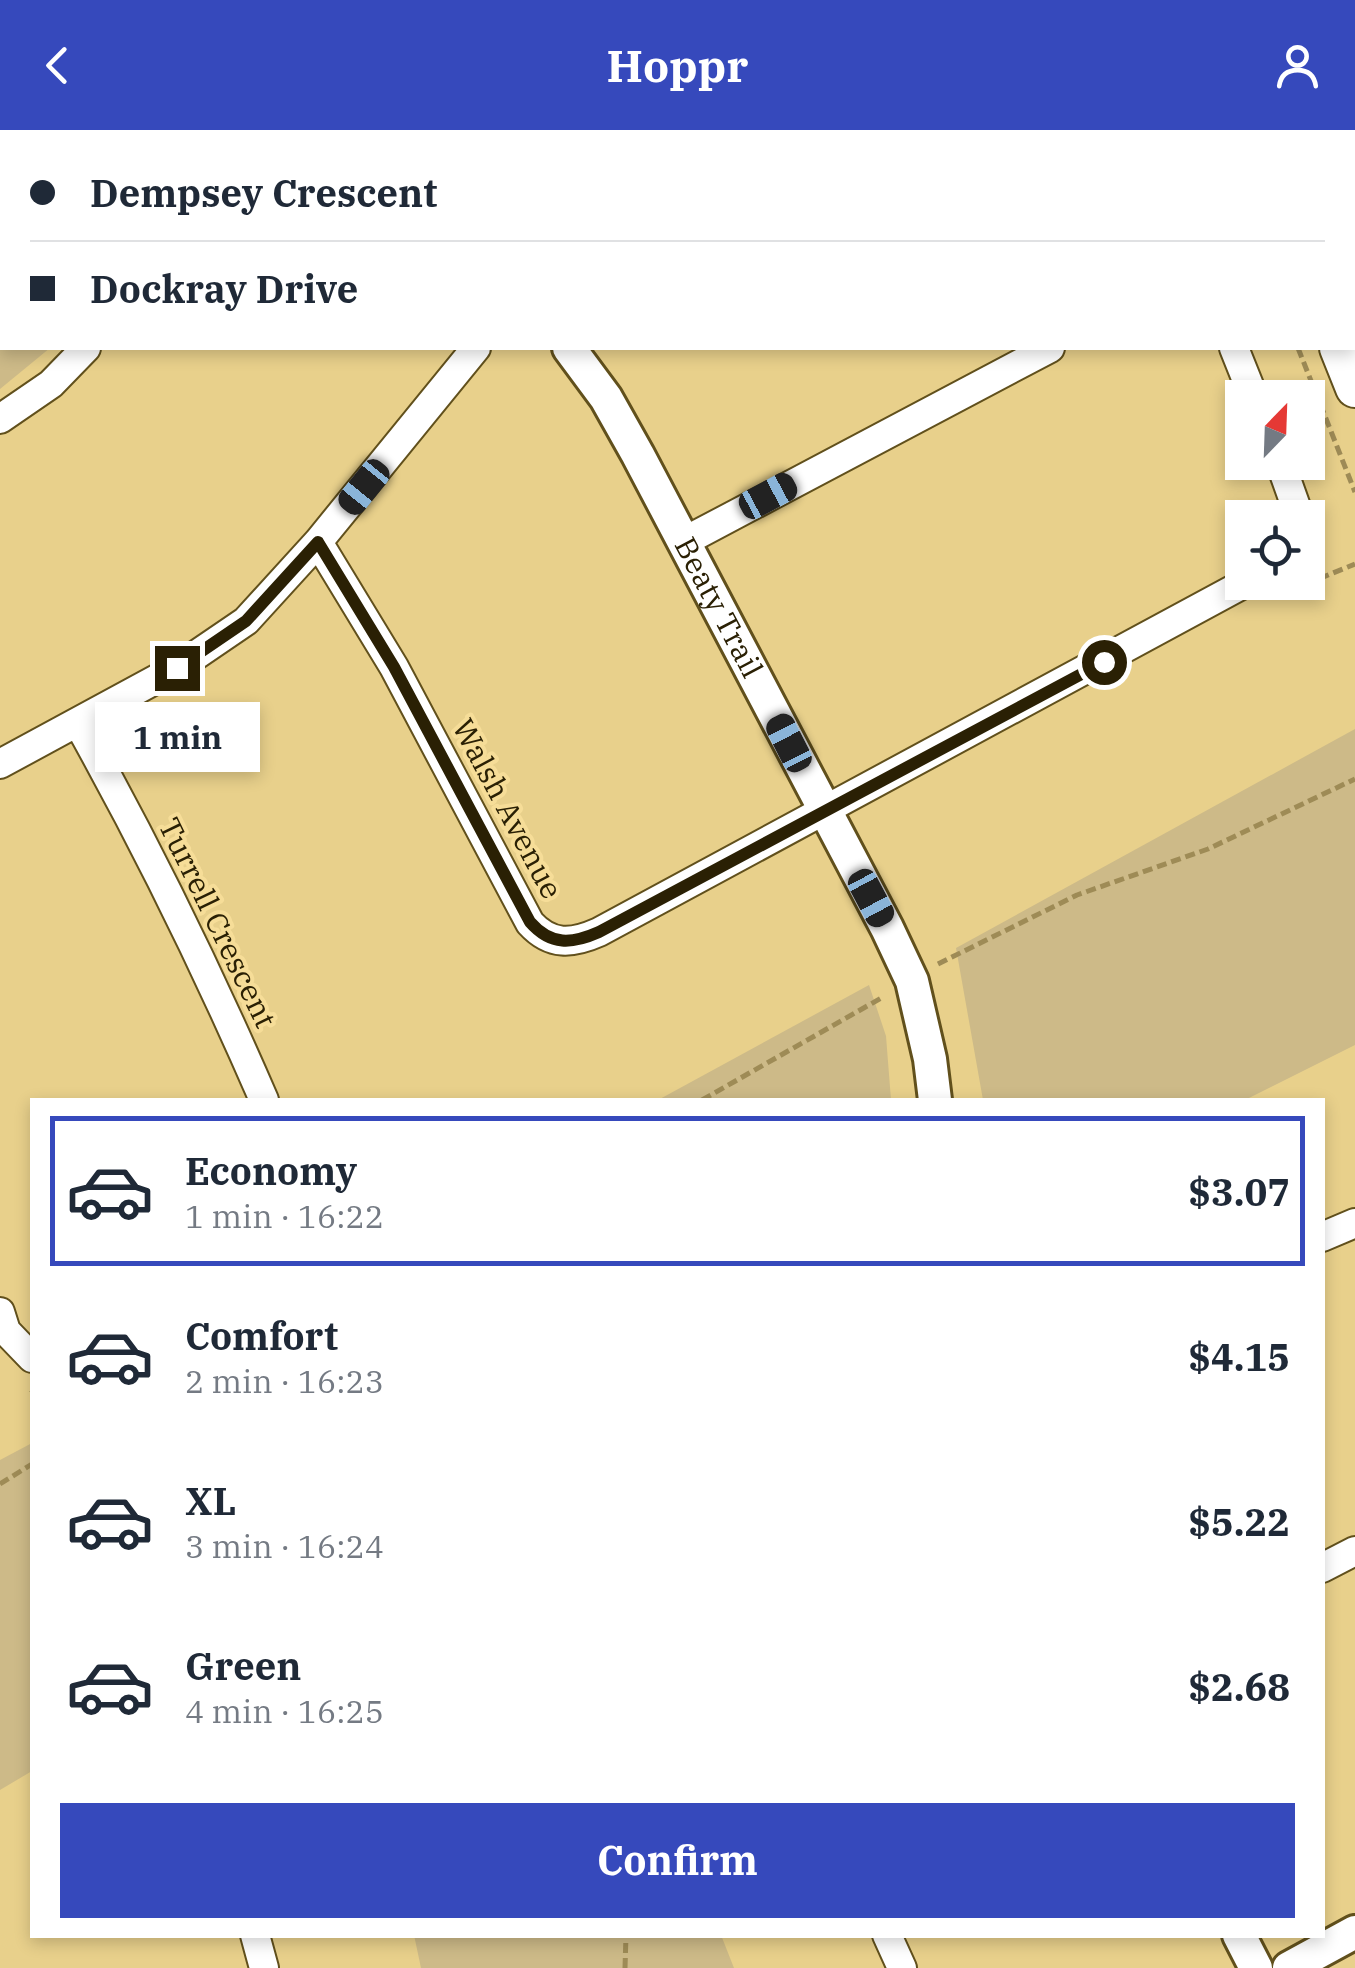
<!DOCTYPE html>
<meta charset="utf-8">
<style>
:root{--surface:#fff;--page:#f2f2f3;--text:#1f2937;--muted:#747a83;--line:#e0e1e3;--accent:#3649bc}
body{margin:0;font-family:"IBM Plex Serif",serif;background:var(--page);color:var(--text);height:100vh;display:flex;flex-direction:column;font-size:38px;white-space:nowrap}
*{box-sizing:border-box;margin:0}
p{font-size:32px;color:var(--muted)}
.icon{flex:none;width:55px;height:55px;fill:none;stroke:currentColor;stroke-width:2;stroke-linecap:round;stroke-linejoin:round}
.map{position:relative;flex:1;overflow:hidden}
.side{position:absolute;left:30px;top:968px;width:1295px;height:840px;display:flex;flex-direction:column;background:var(--surface);border-radius:0px;box-shadow:0 5px 15px #0003}
.side>*{flex:none}
.guide{position:absolute;left:0px;top:0px;width:1355px;height:220px;box-shadow:0 5px 15px #0003;display:grid;align-content:center;height:220px;padding:0 30px;background:var(--surface)}
.needle{width:65px;rotate:23deg}
.controls{position:absolute;left:1225px;top:250px;display:grid;gap:20px}
.controls a{display:grid;place-items:center;width:100px;height:100px;border-radius:0px;background:var(--surface);box-shadow:0 5px 15px #0003;font-size:50px}
.end{position:absolute;width:45px;height:45px;margin:-22px;border:12px solid #2a2004;background:#fff;box-shadow:0 0 0 5px #fff}
.from{border-radius:50%}
.bubble{position:absolute;height:70px;border-radius:0px;background:var(--surface);box-shadow:0 5px 15px #0003;font-size:32px;font-weight:700;line-height:70px;text-align:center}
.car{position:absolute;width:30px;height:60px;margin:-30px -15px;border-radius:12px;box-shadow:0 0 8px 2px #0007;background:linear-gradient(#222 24%,#8ab4d8 0 40%,#222 0 76%,#8ab4d8 0 86%,#222 0)}
.guide b{display:flex;align-items:center;gap:35px;height:95px;font-size:38px}
.guide b+b{border-top:2px solid var(--line)}
.guide i{width:25px;height:25px;background:var(--text)}
ul{padding:18px 0 0;list-style:none}
li{display:flex;align-items:center;gap:30px;height:150px;margin:0 20px 15px;padding:0 10px;border:5px solid transparent;border-radius:0px}
li div{flex:1}
li b{display:block;font-size:38px}
li em{font-style:normal;font-weight:700}
li.current{border-color:var(--accent)}
li>.icon{width:90px;height:90px;stroke-width:1.5}
.button{display:flex;gap:20px;margin-top:auto;padding:20px 30px}
.button a{flex:1;height:115px;border-radius:0px;background:var(--accent);color:#fff;font-size:40px;font-weight:700;line-height:115px;text-align:center}
header{display:flex;justify-content:space-between;align-items:center;height:130px;padding:0 30px;background:var(--accent);color:#fff;font-size:45px;font-weight:700}
.map>svg:first-child{display:block}
.green{fill:#cdba88}
.lines{fill:none;stroke-linecap:round;stroke-linejoin:round}
.minor-casing{stroke:#61501c;stroke-width:32}
.tertiary-casing{stroke:#61501c;stroke-width:38}
.secondary-casing{stroke:#61501c;stroke-width:42}
.path{stroke:#9e8b56;stroke-width:5;stroke-dasharray:10 5;stroke-linecap:butt}
.minor{stroke:#fff;stroke-width:28}
.tertiary{stroke:#fff;stroke-width:32}
.secondary{stroke:#fff;stroke-width:38}
.route{stroke:#2a2004;stroke-width:12}
.labels{text-anchor:middle;stroke-width:8;stroke-linejoin:round;paint-order:stroke}
.street-label{font-size:30px;fill:#2a2004;stroke:#f6dd98}
</style>
<header><svg class="icon" aria-label="back" viewBox="0 0 24 24"><path d="M15 5l-7 7 7 7"/></svg>Hoppr<svg class="icon" aria-label="person" viewBox="0 0 24 24"><circle cx="12" cy="8" r="4"/><path d="M4 21q1-7 8-7t8 7"/></svg></header>
<div class="map">
<svg width="1355" height="1838" viewBox="0 0 1355 1838">
<rect width="100%" height="100%" fill="#e8d08b"/>
<!-- green -->
<path class="green" d="M0,63L2,218H50L0,259Z
M1355,599V915L1245,970H983L956,818Z
M869,855L886,906L891,970H658Z
M32,1313V1641L0,1660V1330Z
M414,1805H721L734,1838H421Z"/>
<g class="lines">
<!-- minor casing -->
<g class="minor-casing">
<path id="minor" d="M356,2L357,0
M1234,218L1254,268
M0,289L51,254L86,218
M1280,332L1300,388
M685,411L1050,218
M318,412L394,537L530,793C551,816 572,814 599,802L1247,452
M78,593C147,716 208,841 264,970
M0,634L177,538L246,491L318,412L476,218
M1322,1107L1355,1093
M0,1182L6,1201L32,1228
M1322,1438L1355,1421
M255,1805L264,1838
M887,1805L902,1838"/>
</g>
<!-- tertiary casing -->
<g class="tertiary-casing">
<g id="tertiary">
<path d="M0,14H2"/>
<path id="s1" d="M569,218L606,268L638,325L887,798L912,851L930,929L935,970"/>
<path d="M1239,1805L1256,1838"/>
<path d="M1289,1838L1355,1802"/>
</g>
</g>
<!-- secondary casing -->
<g class="secondary-casing">
<path id="secondary" d="M1253,0L1254,2
M1339,218L1355,258"/>
</g>
<!-- path -->
<path class="path" d="M1212,0L1213,2
M1095,2L1098,0
M0,120H2
M1298,218L1355,362
M1308,442L1316,450L1355,434
M938,834L1077,765L1208,719L1355,649
M702,970L883,867
M32,1261V1262
M0,1354L32,1334
M625,1838L626,1805"/>
<!-- minor -->
<use href="#minor" class="minor"/>
<!-- tertiary -->
<use href="#tertiary" class="tertiary"/>
<!-- secondary -->
<use href="#secondary" class="secondary"/>
</g>
<g class="lines">
<!-- route -->
<path class="route" d="M177,538L246,491L318,412L394,537L530,792C551,816 572,814 599,802L1104,532"/>
</g>
<g class="labels">
<!-- street labels -->
<g class="street-label">
<text dy="10" stroke="none"><textPath href="#s1" startOffset="300">Beaty Trail</textPath></text>
<text transform="translate(507 679) rotate(62)" y="10">Walsh Avenue</text>
<text transform="translate(217 793) rotate(64)" y="10">Turrell Crescent</text>
</g>
</g>
</svg>
<div class="controls">
<a><svg class="needle" viewBox="-14 -14 28 28"><path d="M0-13l5 13h-10z" fill="#e53935"/><path d="M0 13l5-13h-10z" fill="#747a83"/></svg></a>
<a><svg class="icon" aria-label="locate" viewBox="0 0 24 24"><circle cx="12" cy="12" r="6"/><path d="M12 2v4M12 18v4M2 12h4M18 12h4"/></svg></a>
</div>
<i class="end from" style="left:1104px;top:532px"></i>
<i class="end" style="left:177px;top:538px"></i>
<div class="bubble" style="left:95px;top:572px;width:165px">1 min</div>
<i class="car" style="left:364px;top:357px;rotate:219deg"></i>
<i class="car" style="left:768px;top:366px;rotate:62deg"></i>
<i class="car" style="left:789px;top:613px;rotate:333deg"></i>
<i class="car" style="left:871px;top:768px;rotate:152deg"></i>
<div class="guide">
<b><i class="from"></i>Dempsey Crescent</b>
<b><i></i>Dockray Drive</b>
</div>
<section class="side">
<ul>
<li class="current"><svg class="icon" aria-label="car" viewBox="0 0 24 24"><path d="M5 17H2v-5l4-1 3-4h7l3 4 3 1v5h-3M9 17h6M6 11h13"/><circle cx="7" cy="17" r="2"/><circle cx="17" cy="17" r="2"/></svg><div><b>Economy</b><p>1 min · 16:22</p></div><em>$3.07</em></li>
<li><svg class="icon" aria-label="car" viewBox="0 0 24 24"><path d="M5 17H2v-5l4-1 3-4h7l3 4 3 1v5h-3M9 17h6M6 11h13"/><circle cx="7" cy="17" r="2"/><circle cx="17" cy="17" r="2"/></svg><div><b>Comfort</b><p>2 min · 16:23</p></div><em>$4.15</em></li>
<li><svg class="icon" aria-label="car" viewBox="0 0 24 24"><path d="M5 17H2v-5l4-1 3-4h7l3 4 3 1v5h-3M9 17h6M6 11h13"/><circle cx="7" cy="17" r="2"/><circle cx="17" cy="17" r="2"/></svg><div><b>XL</b><p>3 min · 16:24</p></div><em>$5.22</em></li>
<li><svg class="icon" aria-label="car" viewBox="0 0 24 24"><path d="M5 17H2v-5l4-1 3-4h7l3 4 3 1v5h-3M9 17h6M6 11h13"/><circle cx="7" cy="17" r="2"/><circle cx="17" cy="17" r="2"/></svg><div><b>Green</b><p>4 min · 16:25</p></div><em>$2.68</em></li>
</ul>
<div class="button"><a>Confirm</a></div>
</section>
</div>
